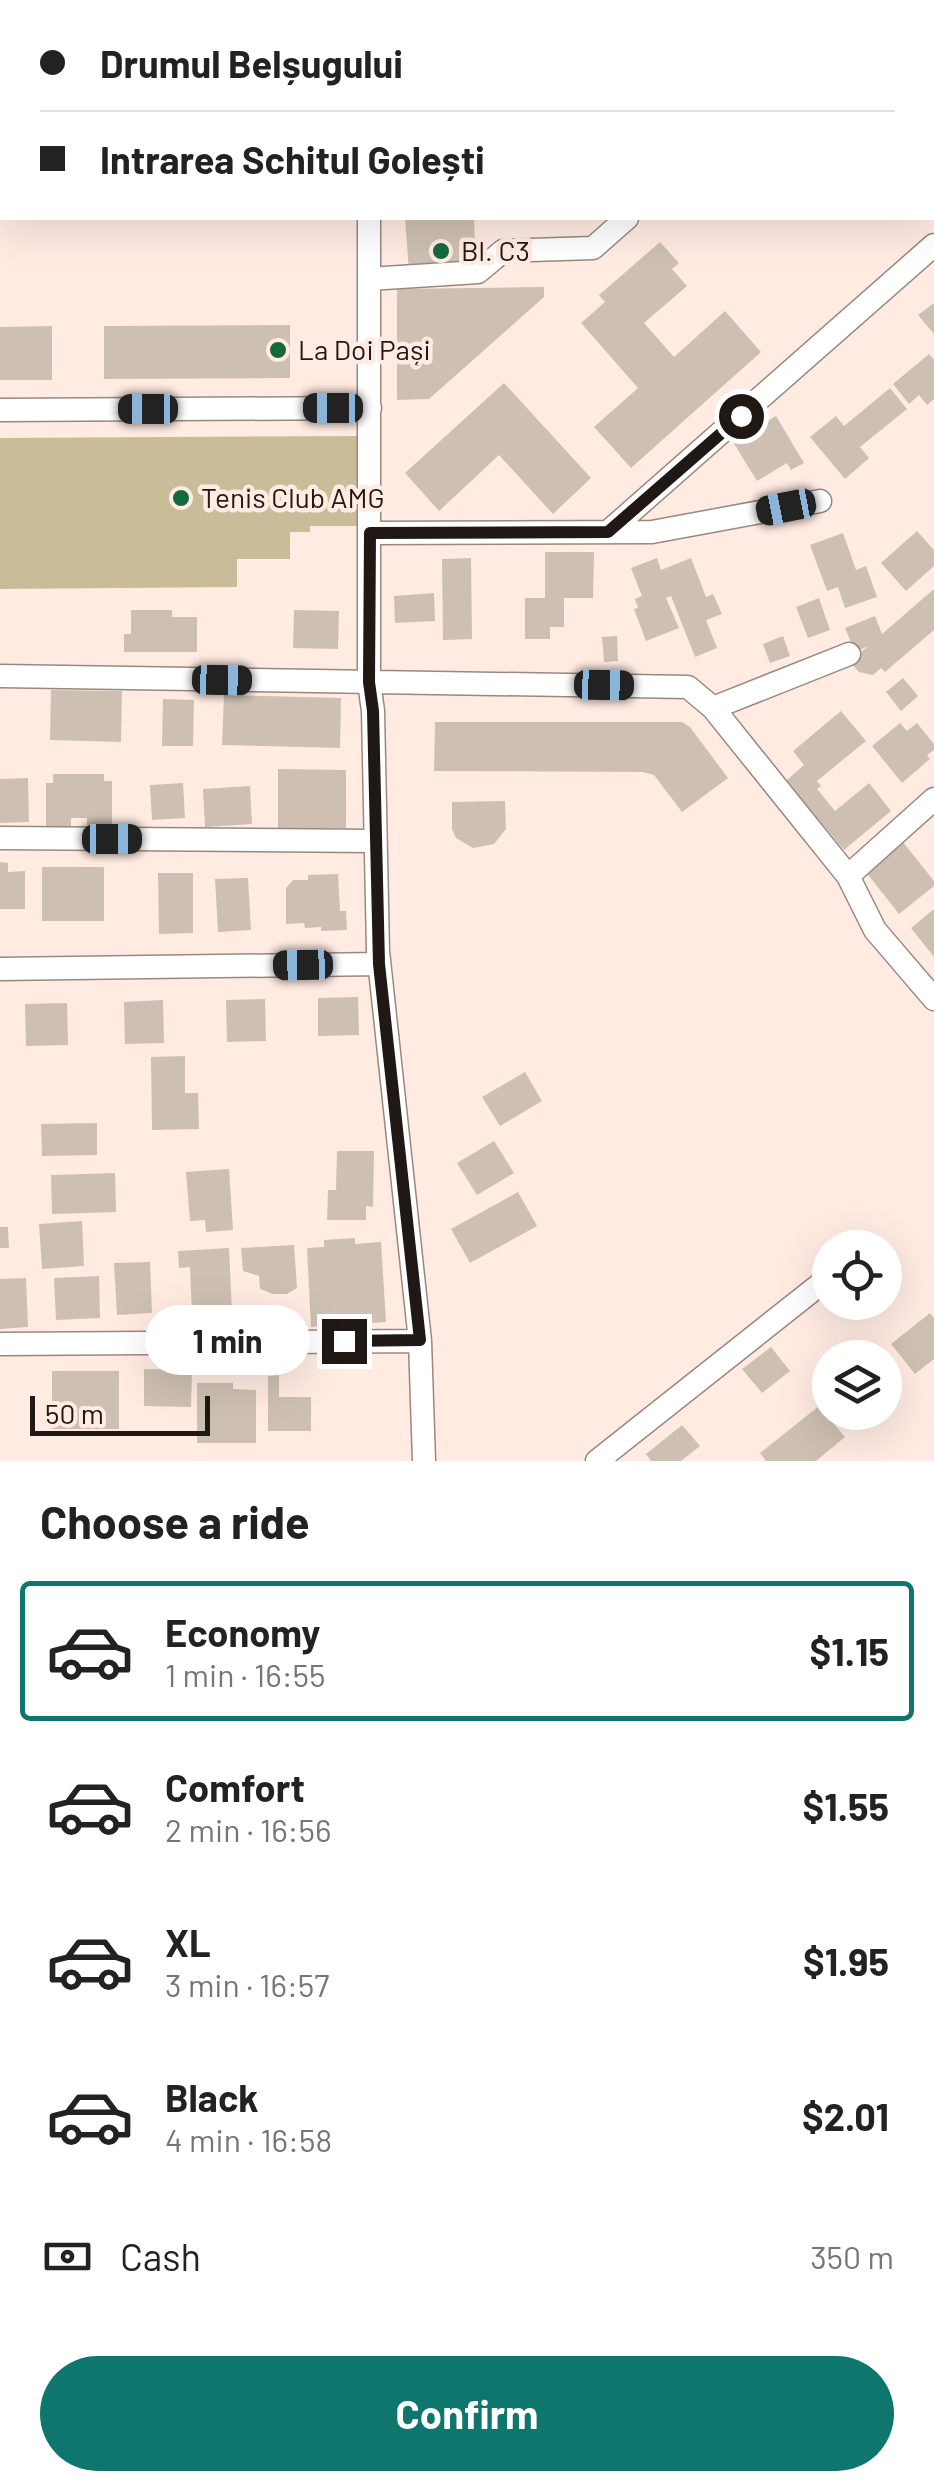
<!DOCTYPE html>
<meta charset="utf-8">
<style>
:root{--surface:#fff;--page:#f2f2f2;--text:#222;--muted:#767676;--line:#e0e0e0;--accent:#0f766e}
body{margin:0;font-family:Barlow,sans-serif;background:var(--page);color:var(--text);height:100vh;display:flex;flex-direction:column;font-size:38px;white-space:nowrap}
*{box-sizing:border-box;margin:0}
p{font-size:32px;color:var(--muted)}
.icon{flex:none;width:55px;height:55px;fill:none;stroke:currentColor;stroke-width:2;stroke-linecap:round;stroke-linejoin:round}
.map{position:relative;height:1461px;overflow:hidden}
.side{display:flex;flex-direction:column;background:var(--surface);flex:1}
.side>*{flex:none}
.banner{position:absolute;left:0px;top:0px;width:935px;height:220px;box-shadow:0 10px 40px #0002;display:grid;align-content:center;height:220px;padding:0 40px;background:var(--surface)}
.tools{position:absolute;left:812px;top:1230px;display:grid;gap:20px}
.tools a{display:grid;place-items:center;width:90px;height:90px;border-radius:50%;background:var(--surface);box-shadow:0 10px 40px #0002;font-size:50px}
.scale{position:absolute;left:30px;bottom:25px;width:180px;box-sizing:border-box;padding-left:10px;border:5px solid #1f1815;border-top:0;font-size:28px;line-height:35px;white-space:nowrap;color:#1f1815;-webkit-text-stroke:8px #ffebe2;paint-order:stroke}
.end{position:absolute;width:45px;height:45px;margin:-22px;border:12px solid #1f1815;background:#fff;box-shadow:0 0 0 5px #fff}
.from{border-radius:50%}
.bubble{position:absolute;height:70px;border-radius:35px;background:var(--surface);box-shadow:0 10px 40px #0002;font-size:32px;font-weight:700;line-height:70px;text-align:center}
.car{position:absolute;width:30px;height:60px;margin:-30px -15px;border-radius:12px;box-shadow:0 0 8px 2px #0007;background:linear-gradient(#222 24%,#8ab4d8 0 40%,#222 0 76%,#8ab4d8 0 86%,#222 0)}
.banner b{display:flex;align-items:center;gap:35px;height:95px;font-size:38px}
.banner b+b{border-top:2px solid var(--line)}
.banner i{width:25px;height:25px;background:var(--text)}
ul{padding:0;list-style:none}
li{display:flex;align-items:center;gap:30px;height:140px;margin:0 20px 15px;padding:0 20px;border:5px solid transparent;border-radius:10px}
li div{flex:1}
li b{display:block;font-size:38px}
li em{font-style:normal;font-weight:700}
li.current{border-color:var(--accent)}
li>.icon{width:90px;height:90px;stroke-width:1.5}
h2{padding:0 40px;font-size:45px;line-height:120px}
.pay{display:flex;align-items:center;gap:25px;height:110px;padding:0 40px;font-size:38px}
.pay p{margin-inline-start:auto}
.primary-button{display:flex;gap:20px;margin-top:auto;padding:20px 40px}
.primary-button a{flex:1;height:115px;border-radius:60px;background:var(--accent);color:#fff;font-size:40px;font-weight:700;line-height:115px;text-align:center}
.map>svg:first-child{display:block}
.green{fill:#c8bc99}
.building{fill:#cdc0b2}
.lines{fill:none;stroke-linecap:round;stroke-linejoin:round}
.minor-casing{stroke:#99887f;stroke-width:25}
.minor{stroke:#fff;stroke-width:22}
.route{stroke:#1f1815;stroke-width:12}
.poi-dot{fill:#136a3d;stroke:#ffebe2;stroke-width:4}
.labels{text-anchor:middle;stroke-width:9;stroke-linejoin:round;paint-order:stroke}
.poi-label{font-size:28px;fill:#1f1815;stroke:#ffebe2;text-anchor:start}
</style>
<div class="map">
<svg width="934" height="1461" viewBox="0 0 934 1461">
<rect width="100%" height="100%" fill="#ffebe2"/>
<!-- green -->
<path class="green" d="M362,436V526H310V532H290V559H237V587L0,589V438Z"/>
<!-- building -->
<path class="building" d="M405,218H474L476,268L409,272Z
M660,242L679,263L672,269L687,286L644,323L674,357L725,311L761,352L631,468L594,427L638,388L581,323L605,302L599,295Z
M544,287V297L429,399L397,400V289Z
M934,303V334L918,315Z
M290,325V378L104,379V326Z
M52,326V380H0V327Z
M929,354L934,360V399L927,405L919,395L909,404L893,384Z
M504,383L591,478L553,514L499,455L439,511L405,473Z
M890,388L907,409L860,447L869,458L845,479L810,437L836,416L844,426Z
M776,416L804,463L791,470L787,463L757,481L733,442Z
M917,531L934,550V566L906,591L881,563Z
M843,533L856,570L866,566L877,597L845,608L838,587L827,591L810,545Z
M545,552H594L593,598H564V627H550V639H525V598H545Z
M471,558L472,639L443,640L442,559Z
M657,558L661,570L691,558L706,597L713,594L722,614L706,620L717,648L695,657L671,596L666,598L679,628L646,641L634,609L638,608L635,599L642,596L631,568Z
M934,589V630L885,672L881,668L873,675L859,672L850,662L868,646L855,652L845,628L875,616L882,634Z
M434,593L435,621L395,623L394,596Z
M819,598L830,630L808,638L796,607Z
M131,610H172V617H197V652H124V634H131Z
M294,610L339,611L338,649L293,648Z
M617,636L618,661L604,662L602,637Z
M783,636L790,656L770,663L763,644Z
M903,678L918,696L901,711L886,692Z
M51,690L122,691L121,742L50,740Z
M224,695L341,698L340,748L222,745Z
M163,699L194,700L193,746H162Z
M841,711L866,741L817,781L821,786L817,789L835,811L869,783L891,811L844,850L786,781L804,765L793,751Z
M435,722H682L690,727L728,778L682,812L654,775L643,772L434,771Z
M900,723L907,731L917,723L934,744V750L927,755L930,759L902,783L872,746Z
M278,769L346,770V828H278Z
M53,774H104V781H112V825H87V818H71V826H46V783H53Z
M28,778L29,822L0,823V779Z
M183,783L185,818L152,820L150,785Z
M250,786L252,824L205,827L203,789Z
M505,801L506,829L494,844L473,848L456,838L452,829V802Z
M903,842L934,881V886L899,914L866,872Z
M0,862L8,863V872L25,871V909H0Z
M42,867H104V921H42Z
M158,873H193V933L159,934Z
M338,874L340,911H346L347,930L321,931V927L305,928L304,923L286,924V888L293,880H308V875Z
M248,878L251,930L218,932L215,879Z
M934,909V957L911,928Z
M358,997L359,1035L318,1036V998Z
M265,999L266,1041L227,1042L226,1000Z
M163,1000L164,1043L125,1044L124,1002Z
M67,1003L68,1045L26,1046L25,1004Z
M185,1056V1093H198L199,1129L152,1130L151,1057Z
M525,1072L542,1101L500,1126L482,1097Z
M97,1123V1155L42,1156L41,1124Z
M494,1141L514,1173L477,1195L457,1163Z
M337,1151H374L373,1207L366,1206V1220H327L328,1190H336Z
M229,1169L233,1230L206,1232L205,1220L190,1221L186,1172Z
M115,1173L116,1212L52,1214L51,1175Z
M518,1192L537,1226L470,1263L451,1229Z
M82,1221L84,1266L42,1269L39,1224Z
M0,1227H8L9,1248H0Z
M355,1238V1244L381,1242L386,1322L311,1327L307,1248L324,1247V1240Z
M294,1245L297,1288L287,1294H273L260,1289L259,1276L243,1271L241,1248Z
M229,1248L232,1311L192,1314L190,1267L179,1268L178,1251Z
M150,1262L152,1313L117,1315L114,1263Z
M99,1276L100,1318L56,1320L54,1278Z
M26,1278L28,1327L0,1329V1279Z
M930,1313L934,1318V1359L915,1374L891,1344Z
M771,1347L790,1371L762,1393L742,1369Z
M144,1369L192,1370L191,1407L144,1406Z
M52,1371H119V1429H52Z
M279,1375V1397H311V1431H268V1376Z
M197,1383H233V1389L256,1390V1443H197Z
M819,1406L845,1437L816,1461H766L760,1453Z
M682,1425L700,1446L681,1461H651L646,1454Z"/>
<g class="lines">
<!-- minor casing -->
<g class="minor-casing">
<path id="minor" d="M368,0V2
M664,0V2
M0,72H2
M369,218V682L373,711L378,951L420,1341L424,1461
M369,279L478,272L503,251L593,248L627,218
M0,410L370,408
M608,532L934,245
M371,533L652,532L820,501
M0,676L688,687L713,708L848,876L875,930L934,999
M713,708L849,654
M0,838L374,841
M848,876L934,799
M0,969L379,964
M0,1344L420,1341
M597,1461L823,1282"/>
</g>
<!-- minor -->
<use href="#minor" class="minor"/>
</g>
<g class="lines">
<!-- route -->
<path class="route" d="M344,1341L420,1340L379,964L373,711L369,682L370,533L608,532L741,416"/>
</g>
<!-- markers -->
<g class="poi-dot">
<circle cx="441" cy="251" r="10"/>
<circle cx="278" cy="350" r="10"/>
<circle cx="181" cy="498" r="10"/>
</g>
<g class="labels">
<!-- poi labels -->
<g class="poi-label">
<text x="461" y="261">Bl. C3</text>
<text x="298" y="360">La Doi Pași</text>
<text x="201" y="508">Tenis Club AMG</text>
</g>
</g>
</svg>
<div class="tools">
<a><svg class="icon" aria-label="locate" viewBox="0 0 24 24"><circle cx="12" cy="12" r="6"/><path d="M12 2v4M12 18v4M2 12h4M18 12h4"/></svg></a>
<a><svg class="icon" aria-label="layers" viewBox="0 0 24 24"><path d="M12 4l9 5-9 5-9-5zM3 14l9 5 9-5"/></svg></a>
</div>
<div class="scale">50 m</div>
<i class="end from" style="left:741px;top:416px"></i>
<i class="end" style="left:344px;top:1341px"></i>
<div class="bubble" style="left:145px;top:1305px;width:165px">1 min</div>
<i class="car" style="left:333px;top:408px;rotate:270deg"></i>
<i class="car" style="left:148px;top:409px;rotate:270deg"></i>
<i class="car" style="left:786px;top:507px;rotate:259deg"></i>
<i class="car" style="left:222px;top:680px;rotate:91deg"></i>
<i class="car" style="left:604px;top:685px;rotate:91deg"></i>
<i class="car" style="left:112px;top:839px;rotate:90deg"></i>
<i class="car" style="left:303px;top:965px;rotate:269deg"></i>
<div class="banner">
<b><i class="from"></i>Drumul Belșugului</b>
<b><i></i>Intrarea Schitul Golești</b>
</div>
</div>
<section class="side">
<h2>Choose a ride</h2>
<ul>
<li class="current"><svg class="icon" aria-label="car" viewBox="0 0 24 24"><path d="M5 17H2v-5l4-1 3-4h7l3 4 3 1v5h-3M9 17h6M6 11h13"/><circle cx="7" cy="17" r="2"/><circle cx="17" cy="17" r="2"/></svg><div><b>Economy</b><p>1 min · 16:55</p></div><em>$1.15</em></li>
<li><svg class="icon" aria-label="car" viewBox="0 0 24 24"><path d="M5 17H2v-5l4-1 3-4h7l3 4 3 1v5h-3M9 17h6M6 11h13"/><circle cx="7" cy="17" r="2"/><circle cx="17" cy="17" r="2"/></svg><div><b>Comfort</b><p>2 min · 16:56</p></div><em>$1.55</em></li>
<li><svg class="icon" aria-label="car" viewBox="0 0 24 24"><path d="M5 17H2v-5l4-1 3-4h7l3 4 3 1v5h-3M9 17h6M6 11h13"/><circle cx="7" cy="17" r="2"/><circle cx="17" cy="17" r="2"/></svg><div><b>XL</b><p>3 min · 16:57</p></div><em>$1.95</em></li>
<li><svg class="icon" aria-label="car" viewBox="0 0 24 24"><path d="M5 17H2v-5l4-1 3-4h7l3 4 3 1v5h-3M9 17h6M6 11h13"/><circle cx="7" cy="17" r="2"/><circle cx="17" cy="17" r="2"/></svg><div><b>Black</b><p>4 min · 16:58</p></div><em>$2.01</em></li>
</ul>
<div class="pay"><svg class="icon" aria-label="cash" viewBox="0 0 24 24"><path d="M3 7h18v10H3z"/><circle cx="12" cy="12" r="2"/></svg>Cash<p>350 m</p></div>
<div class="primary-button"><a>Confirm</a></div>
</section>
